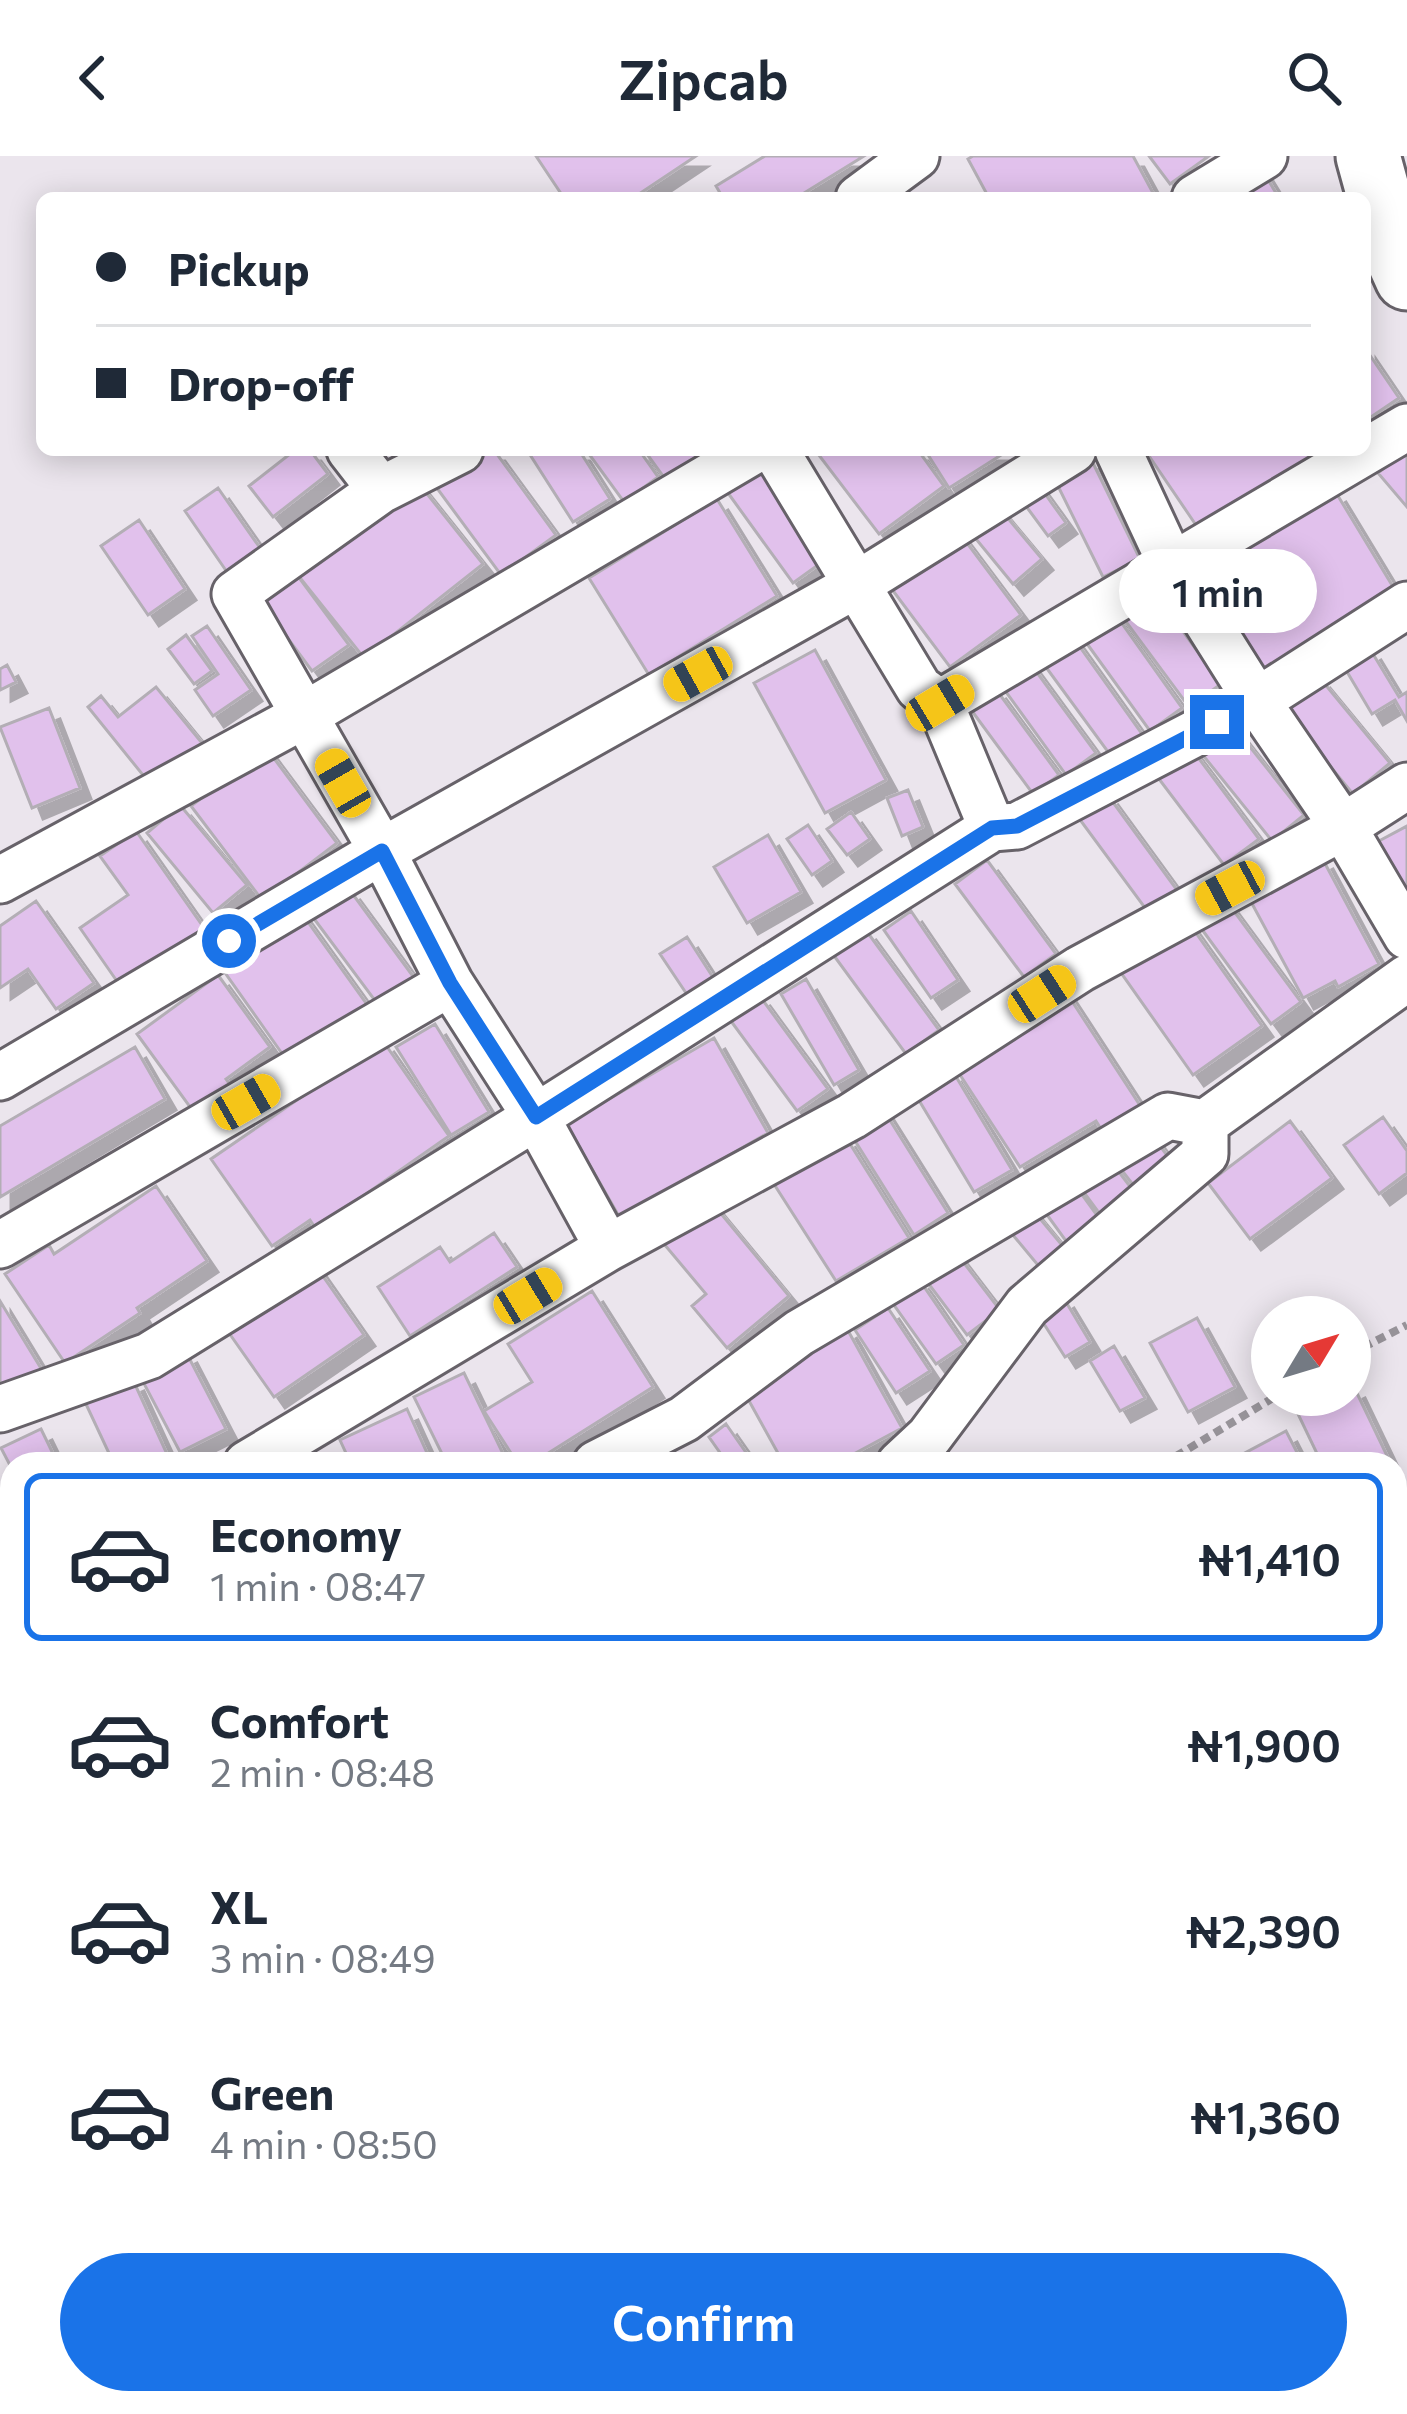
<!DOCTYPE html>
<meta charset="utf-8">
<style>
:root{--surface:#fff;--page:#f6f6f7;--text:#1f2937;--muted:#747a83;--line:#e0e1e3;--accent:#1a73e8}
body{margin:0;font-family:Commissioner,sans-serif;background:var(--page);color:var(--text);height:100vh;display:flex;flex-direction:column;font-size:45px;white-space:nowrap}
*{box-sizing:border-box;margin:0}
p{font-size:39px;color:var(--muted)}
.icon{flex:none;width:66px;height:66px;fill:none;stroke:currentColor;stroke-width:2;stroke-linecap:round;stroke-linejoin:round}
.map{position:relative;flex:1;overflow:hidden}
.sheet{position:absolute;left:0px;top:1296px;width:1407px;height:963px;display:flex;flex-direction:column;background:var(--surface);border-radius:36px 36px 0 0;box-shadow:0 6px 30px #0003}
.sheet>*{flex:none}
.banner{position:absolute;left:36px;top:36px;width:1335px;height:264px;border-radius:18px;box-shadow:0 6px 30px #0003;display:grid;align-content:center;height:264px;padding:0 60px;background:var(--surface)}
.needle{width:78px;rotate:52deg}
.buttons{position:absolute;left:1251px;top:1140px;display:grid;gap:24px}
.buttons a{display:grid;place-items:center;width:120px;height:120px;border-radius:50%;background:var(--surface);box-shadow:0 6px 30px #0003;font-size:60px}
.end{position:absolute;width:54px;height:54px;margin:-27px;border:15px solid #1a73e8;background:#fff;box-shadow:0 0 0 6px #fff}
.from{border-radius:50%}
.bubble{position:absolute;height:84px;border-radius:42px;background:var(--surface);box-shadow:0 6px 30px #0003;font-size:39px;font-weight:600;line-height:84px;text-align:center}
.car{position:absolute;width:36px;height:72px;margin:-36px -18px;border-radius:15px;box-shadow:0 0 9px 3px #0007;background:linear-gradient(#f5c518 24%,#345 0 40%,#f5c518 0 76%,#345 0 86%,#f5c518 0)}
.banner b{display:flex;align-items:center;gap:42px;height:114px;font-size:45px}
.banner b+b{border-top:3px solid var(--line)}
.banner i{width:30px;height:30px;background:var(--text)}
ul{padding:21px 0 0;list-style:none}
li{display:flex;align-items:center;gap:36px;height:168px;margin:0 24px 18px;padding:0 36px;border:6px solid transparent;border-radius:18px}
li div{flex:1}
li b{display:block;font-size:45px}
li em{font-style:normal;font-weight:600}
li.active{border-color:var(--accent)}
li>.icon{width:108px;height:108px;stroke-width:1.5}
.action{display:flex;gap:24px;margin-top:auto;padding:24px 60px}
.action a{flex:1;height:138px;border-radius:72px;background:var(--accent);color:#fff;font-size:48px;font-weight:600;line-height:138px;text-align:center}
header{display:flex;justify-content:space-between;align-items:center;height:156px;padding:0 60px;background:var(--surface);font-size:54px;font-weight:600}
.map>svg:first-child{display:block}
.building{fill:#e1c1ec;stroke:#b3aeb5;stroke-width:3;filter:url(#shadow)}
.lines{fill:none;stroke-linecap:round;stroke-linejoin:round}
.street-casing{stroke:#676269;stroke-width:51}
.secondary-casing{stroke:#676269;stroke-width:69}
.path{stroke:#979399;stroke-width:8;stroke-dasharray:9 6;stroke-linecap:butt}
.street{stroke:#fff;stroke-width:45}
.secondary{stroke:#fff;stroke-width:63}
.route{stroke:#1a73e8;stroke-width:15}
</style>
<header><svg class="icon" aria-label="back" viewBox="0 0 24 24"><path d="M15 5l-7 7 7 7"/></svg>Zipcab<svg class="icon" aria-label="search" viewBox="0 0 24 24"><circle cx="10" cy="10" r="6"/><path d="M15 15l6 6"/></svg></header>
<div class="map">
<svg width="1407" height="2258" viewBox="0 0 1407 2258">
<defs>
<filter id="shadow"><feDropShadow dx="11" dy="11" stdDeviation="0" flood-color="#0004"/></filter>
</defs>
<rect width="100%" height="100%" fill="#ebe5ed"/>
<!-- building -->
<path class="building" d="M536,0H696L633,42H564Z
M765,0H864L796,42H723L716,30Z
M973,0H1133L1153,37L1144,42H989L968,3Z
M1149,0H1209L1170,28Z
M1262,14L1279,42H1215Z
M1365,192L1399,242L1365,265Z
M1407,293V351L1378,317Z
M295,294H310L328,318L273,361L249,330Z
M472,294H494L556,379L501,419L431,324Z
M527,294H579L610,343L573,366Z
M586,294H639L658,321L624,346Z
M644,294H700L705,300L668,327Z
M815,294H918L944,330L879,378Z
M925,294H1009L949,332Z
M1145,294H1321L1200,375Z
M1090,301L1140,403L1103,421L1053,320Z
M760,313L825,404L793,427L728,337Z
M416,324L483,408L364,502L297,418Z
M1038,328L1066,367L1048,380L1020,342Z
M218,332L260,392L227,416L185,355Z
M1335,335L1398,439L1254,525L1191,421Z
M717,343L777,440L649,519L589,422Z
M996,348L1042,403L1013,428L967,372Z
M139,364L185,433L148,459L101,390Z
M958,375L1021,459L950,511L888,428Z
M286,404L349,489L312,515L249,430Z
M1154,435L1221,528L1189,551L1121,459Z
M1113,455L1182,552L1150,575L1080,478Z
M207,470L251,534L213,560L195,534L218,518L192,480Z
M186,479L212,515L194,528L168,493Z
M1072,480L1142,578L1111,600L1040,503Z
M1370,493L1399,541L1407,536V565L1395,544L1372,558L1343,509Z
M815,494L886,624L825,657L754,527Z
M1030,507L1096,597L1066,619L1001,529Z
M7,509L16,526L0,534V513Z
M1319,521L1390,607L1353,638L1282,552Z
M156,531L202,587L151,629L88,551L101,540L118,561Z
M995,532L1059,619L1033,638L969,551Z
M49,552L80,632L32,652L0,571Z
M1231,567L1304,659L1272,685L1198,593Z
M1191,592L1259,683L1224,709L1156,619Z
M267,593L337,687L262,744L191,650Z
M908,634L923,671L902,680L887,642Z
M1107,638L1177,734L1148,756L1078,661Z
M180,649L247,729L213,757L147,677Z
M851,656L870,683L847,699L827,673Z
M808,669L832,705L812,719L787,683Z
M1407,670V742L1377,686Z
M136,675L204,772L121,831L80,772L128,739L100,700Z
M768,679L801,736L747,767L714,711Z
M1322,702L1379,808L1338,831L1335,825L1303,842L1249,742Z
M987,704L1056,798L1024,821L955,728Z
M349,733L415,823L379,850L312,760Z
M36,745L94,827L56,853L28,813L0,832V770Z
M1228,747L1301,846L1271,868L1198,768Z
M300,755L368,850L288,906L221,811Z
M911,755L958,824L931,842L884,774Z
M1186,763L1262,870L1193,919L1117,811Z
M865,773L939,874L906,898L832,797Z
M687,781L716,826L690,843L660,798Z
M218,819L270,891L226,923L235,935L198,962L137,878Z
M806,823L859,914L834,929L781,838Z
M1066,836L1141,951L1103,976L1096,965L1020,1011L953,908Z
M759,839L828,933L797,955L728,861Z
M435,868L489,956L451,979L396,891Z
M714,882L768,977L620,1062L566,968Z
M383,885L449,980L316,1073L310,1064L272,1090L211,1003Z
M135,891L165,943L0,1041V970Z
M952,914L1012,1014L974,1036L914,936Z
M881,950L948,1057L914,1079L847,972Z
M1383,961L1407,995V1017L1379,1038L1344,989Z
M1290,965L1332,1022L1250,1083L1208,1027Z
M1149,975L1169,1002L1134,1030L1113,1003Z
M845,980L909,1082L836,1125L772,1025Z
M1106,999L1135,1037L1102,1061L1074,1023Z
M1070,1022L1099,1062L1066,1085L1037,1045Z
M156,1030L207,1105L137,1152L140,1157L65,1207L5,1118L49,1089L54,1098Z
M1027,1047L1066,1094L1042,1114L1003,1067Z
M713,1048L789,1140L727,1192L692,1150L706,1138L664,1088Z
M494,1077L517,1111L410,1180L378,1131L440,1091L450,1106Z
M954,1094L1000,1154L967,1179L922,1119Z
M313,1106L364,1179L274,1241L229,1177L267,1151Z
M918,1122L964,1189L936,1208L889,1142Z
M592,1135L653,1231L531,1308H518L484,1255L532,1226L508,1188Z
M1063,1141L1090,1186L1065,1201L1037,1157Z
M0,1145L42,1214L3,1238L0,1232Z
M888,1152L930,1215L896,1237L855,1174Z
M1197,1162L1235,1231L1188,1256L1150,1187Z
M846,1171L902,1272L835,1308H784L743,1234Z
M1114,1190L1145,1242L1120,1255L1090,1205Z
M186,1196L226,1273L180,1296L140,1220Z
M464,1217L508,1308H447L414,1241Z
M133,1224L167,1298L147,1308H114L85,1246Z
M1354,1231L1391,1308H1322L1298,1258L1337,1239H1350V1233Z
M407,1253L432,1308H351L340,1284Z
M726,1268L754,1308H728L709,1281Z
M41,1273L58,1308H12V1313L1,1292Z
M1286,1275L1303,1308H1224Z
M670,1289L683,1308H643Z
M1395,1511L1407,1527V1538L1395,1547Z
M1405,1592L1407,1670L1395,1678V1598Z
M12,1806V1855L4,1861L0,1855V1813Z
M156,2247H228L239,2258H167Z
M452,2247H542L536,2258H470Z
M573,2247H648V2258H573Z"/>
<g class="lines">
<!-- street casing -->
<g class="street-casing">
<path id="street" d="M859,42L916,0
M1195,42L1264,0
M350,294L381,334
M460,294L381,334L235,438L382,695L450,827L536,961L608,1092
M775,294L919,532L940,547L992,672
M1118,294L1172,410L1257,545L1343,671L1407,780
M940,547L1407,271
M0,724L303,560L755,294
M0,921L382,695L856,429L1073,294
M0,1089L450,827
M0,1253L149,1200L536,961L992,672L1017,670L1257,545L1407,449
M247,1308L608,1092L852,960L1080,813L1343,671L1407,630
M596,1308L684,1263L799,1177L1168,960L1205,967
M900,1308L929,1281L1027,1150L1205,998V967L1407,822
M0,1397L12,1393
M0,2024L12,2027
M0,2150L12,2164
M74,2247L81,2258"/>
</g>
<!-- secondary casing -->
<g class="secondary-casing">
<path id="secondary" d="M1368,0L1393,91L1407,122"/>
</g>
<!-- path -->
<path class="path" d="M1350,1198L1407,1169
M1163,1308L1278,1239
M0,1966L12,1965"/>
<!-- street -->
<use href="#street" class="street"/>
<!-- secondary -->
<use href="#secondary" class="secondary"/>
</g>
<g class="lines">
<!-- route -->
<path class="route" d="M229,785L382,695L450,827L536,961L992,672L1017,670L1217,566"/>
</g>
</svg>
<div class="buttons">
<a><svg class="needle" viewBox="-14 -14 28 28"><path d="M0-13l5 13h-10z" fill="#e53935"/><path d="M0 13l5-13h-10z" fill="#747a83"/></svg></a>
</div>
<i class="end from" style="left:229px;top:785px"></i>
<i class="end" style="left:1217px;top:566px"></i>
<div class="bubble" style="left:1119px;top:393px;width:198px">1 min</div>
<i class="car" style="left:698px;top:518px;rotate:241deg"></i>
<i class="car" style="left:940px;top:547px;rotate:59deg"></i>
<i class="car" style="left:343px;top:627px;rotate:330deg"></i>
<i class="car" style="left:1230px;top:732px;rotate:242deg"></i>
<i class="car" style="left:1042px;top:838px;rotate:57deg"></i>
<i class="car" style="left:246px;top:946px;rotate:60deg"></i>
<i class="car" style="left:528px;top:1140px;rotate:59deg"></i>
<div class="banner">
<b><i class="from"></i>Pickup</b>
<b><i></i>Drop-off</b>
</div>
<section class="sheet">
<ul>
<li class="active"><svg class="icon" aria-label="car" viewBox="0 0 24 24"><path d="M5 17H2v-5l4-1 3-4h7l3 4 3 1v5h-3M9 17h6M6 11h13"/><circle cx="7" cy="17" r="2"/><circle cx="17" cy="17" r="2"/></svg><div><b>Economy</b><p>1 min · 08:47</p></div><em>₦1,410</em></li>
<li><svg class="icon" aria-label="car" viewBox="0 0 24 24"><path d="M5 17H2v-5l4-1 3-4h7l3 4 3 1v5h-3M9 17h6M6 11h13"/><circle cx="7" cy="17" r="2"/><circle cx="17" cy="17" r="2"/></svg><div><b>Comfort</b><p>2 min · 08:48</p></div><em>₦1,900</em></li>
<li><svg class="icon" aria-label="car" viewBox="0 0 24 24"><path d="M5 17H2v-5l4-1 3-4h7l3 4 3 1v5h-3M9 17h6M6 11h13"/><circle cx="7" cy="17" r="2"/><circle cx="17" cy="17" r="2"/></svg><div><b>XL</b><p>3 min · 08:49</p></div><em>₦2,390</em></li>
<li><svg class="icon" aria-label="car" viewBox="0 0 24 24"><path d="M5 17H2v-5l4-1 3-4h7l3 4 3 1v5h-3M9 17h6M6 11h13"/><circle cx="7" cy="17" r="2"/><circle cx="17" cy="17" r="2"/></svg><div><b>Green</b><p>4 min · 08:50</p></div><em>₦1,360</em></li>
</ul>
<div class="action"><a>Confirm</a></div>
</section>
</div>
